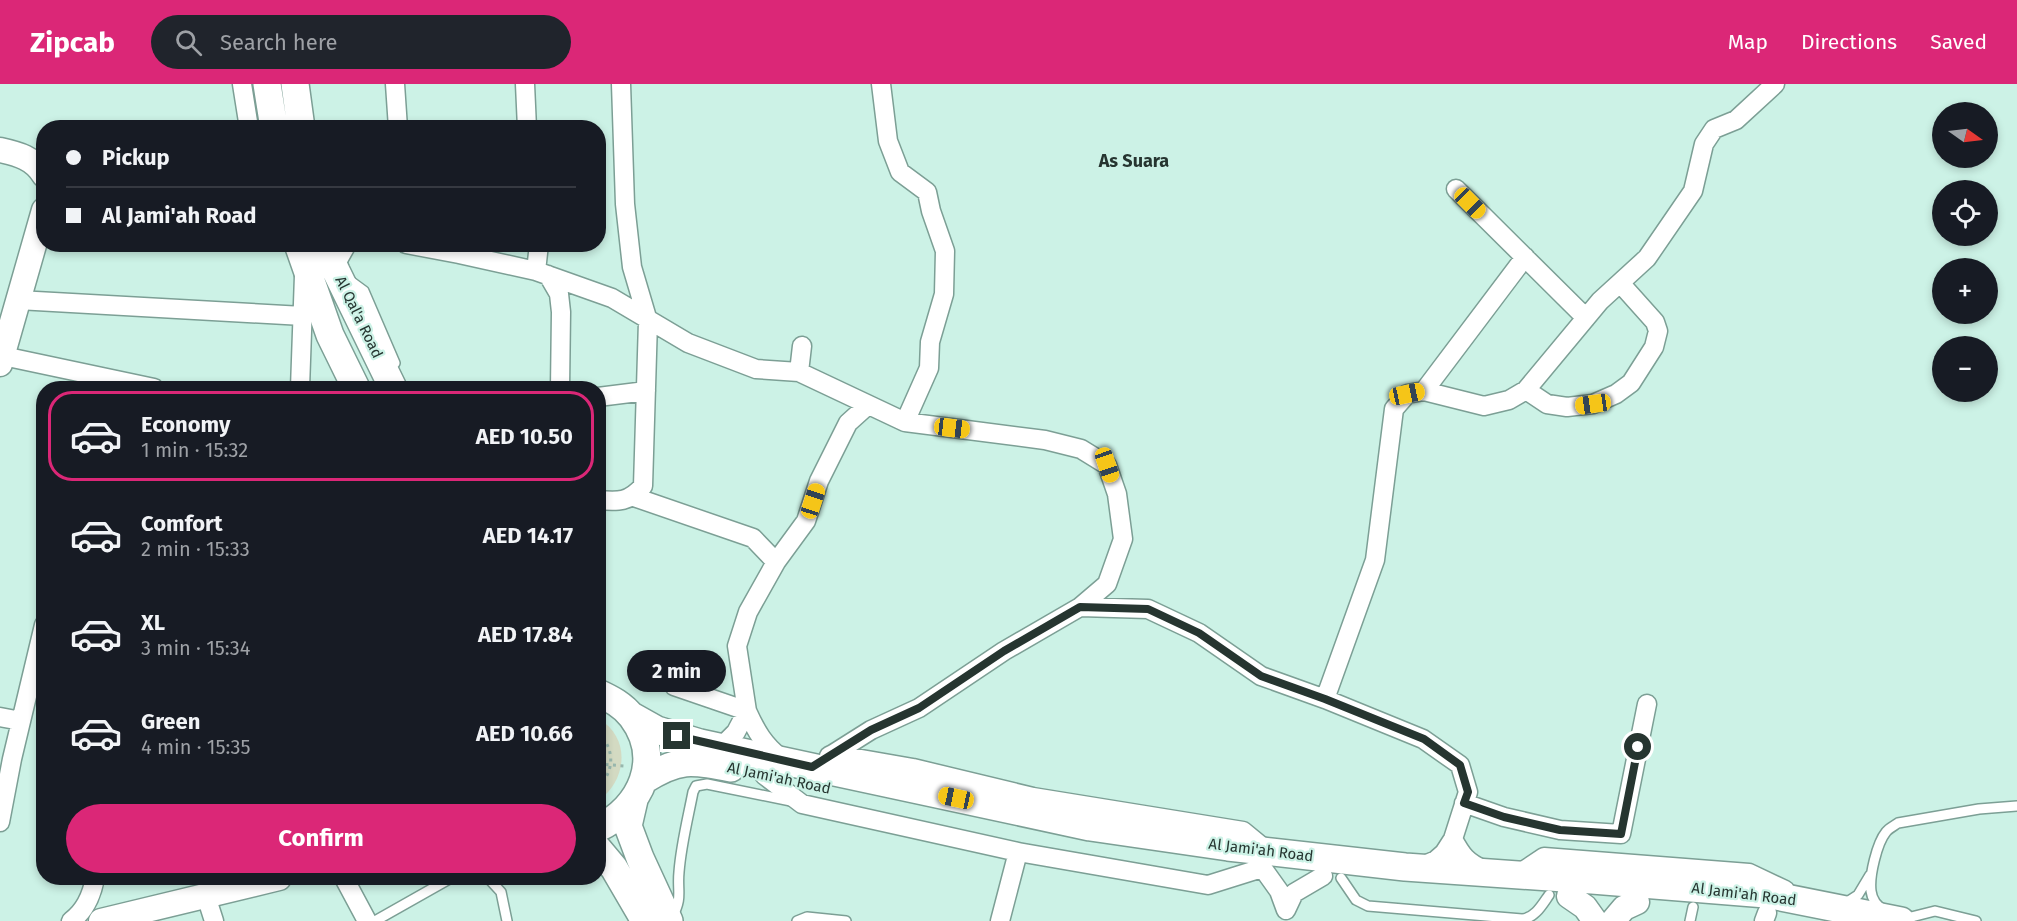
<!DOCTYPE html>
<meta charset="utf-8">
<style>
:root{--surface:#171b24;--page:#20242c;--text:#f1f3f6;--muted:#9ea1a6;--line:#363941;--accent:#db2777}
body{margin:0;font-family:"Fira Sans",sans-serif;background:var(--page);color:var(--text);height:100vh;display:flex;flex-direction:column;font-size:22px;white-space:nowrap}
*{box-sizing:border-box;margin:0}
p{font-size:20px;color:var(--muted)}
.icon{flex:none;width:33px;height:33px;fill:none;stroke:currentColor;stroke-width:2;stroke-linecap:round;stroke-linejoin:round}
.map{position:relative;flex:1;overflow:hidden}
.side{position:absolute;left:36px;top:297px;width:570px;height:504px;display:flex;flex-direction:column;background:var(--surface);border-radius:24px;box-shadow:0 3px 9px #0003}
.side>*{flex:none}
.top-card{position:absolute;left:36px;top:36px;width:570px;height:132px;border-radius:24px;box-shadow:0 3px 9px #0003;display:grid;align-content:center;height:132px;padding:0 30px;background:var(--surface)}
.needle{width:39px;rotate:104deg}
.buttons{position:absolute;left:1932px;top:18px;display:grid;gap:12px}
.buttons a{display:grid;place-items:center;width:66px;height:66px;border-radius:50%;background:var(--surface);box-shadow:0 3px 9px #0003;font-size:30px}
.end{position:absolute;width:27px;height:27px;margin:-14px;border:8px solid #263530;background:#fff;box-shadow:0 0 0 3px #fff}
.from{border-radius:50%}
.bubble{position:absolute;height:42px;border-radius:21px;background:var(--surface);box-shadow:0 3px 9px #0003;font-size:20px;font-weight:700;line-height:42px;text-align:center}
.car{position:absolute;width:18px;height:36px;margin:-18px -9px;border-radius:8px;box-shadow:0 0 4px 2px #0007;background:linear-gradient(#f5c518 24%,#345 0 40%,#f5c518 0 76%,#345 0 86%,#f5c518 0)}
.top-card b{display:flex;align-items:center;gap:21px;height:57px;font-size:22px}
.top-card b+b{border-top:2px solid var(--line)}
.top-card i{width:15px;height:15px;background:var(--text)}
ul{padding:10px 0 0;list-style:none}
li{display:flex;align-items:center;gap:18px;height:90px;margin:0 12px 9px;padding:0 18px;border:3px solid transparent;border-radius:24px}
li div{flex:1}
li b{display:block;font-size:22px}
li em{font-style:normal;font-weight:700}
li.on{border-color:var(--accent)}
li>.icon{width:54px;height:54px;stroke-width:1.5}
.button{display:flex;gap:12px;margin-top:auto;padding:12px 30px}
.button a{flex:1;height:69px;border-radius:36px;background:var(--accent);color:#fff;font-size:24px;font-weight:700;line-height:69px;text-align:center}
header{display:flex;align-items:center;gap:36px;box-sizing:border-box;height:84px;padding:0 30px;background:var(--accent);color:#fff}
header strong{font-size:28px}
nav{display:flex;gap:33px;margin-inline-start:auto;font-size:21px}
.search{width:420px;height:54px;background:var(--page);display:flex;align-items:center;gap:15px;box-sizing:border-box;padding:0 21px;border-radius:33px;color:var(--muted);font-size:22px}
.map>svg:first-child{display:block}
.green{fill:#d3dac2}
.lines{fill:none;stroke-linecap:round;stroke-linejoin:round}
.service-casing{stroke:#7c9f95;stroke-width:12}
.minor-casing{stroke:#7c9f95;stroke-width:21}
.tertiary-casing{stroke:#7c9f95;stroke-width:27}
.secondary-casing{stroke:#7c9f95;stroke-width:30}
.path{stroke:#98b7ad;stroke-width:3;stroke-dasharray:3 4.5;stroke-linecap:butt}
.service{stroke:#fff;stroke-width:9}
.minor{stroke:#fff;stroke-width:18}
.tertiary{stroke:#fff;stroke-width:24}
.secondary{stroke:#fff;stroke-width:27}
.route{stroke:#263530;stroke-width:8}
.labels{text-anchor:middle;stroke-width:4.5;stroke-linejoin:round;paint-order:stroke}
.street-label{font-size:15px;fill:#263530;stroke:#ccf2e6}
.quarter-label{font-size:18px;font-weight:bold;fill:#263530;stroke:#ccf2e6}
</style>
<header>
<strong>Zipcab</strong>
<div class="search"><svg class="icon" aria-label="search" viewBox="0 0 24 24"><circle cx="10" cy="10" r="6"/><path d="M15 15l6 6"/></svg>Search here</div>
<nav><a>Map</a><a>Directions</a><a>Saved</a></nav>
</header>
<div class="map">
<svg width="2017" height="837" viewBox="0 0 2017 837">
<rect width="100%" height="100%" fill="#ccf2e6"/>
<!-- green -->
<path class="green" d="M599,635C631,654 627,696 599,716Z"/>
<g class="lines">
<!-- service casing -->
<g class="service-casing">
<path id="service" d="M349,196L364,207L395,279
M488,794L501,808L507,837
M1341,794L1356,816L1368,822L1522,835C1535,834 1542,821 1549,811
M1844,820L1858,811L1870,791
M1884,826C1877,822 1872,815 1871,807C1869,792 1877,759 1886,748C1889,744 1894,742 1898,739L1979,725L2017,722
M672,833C683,814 677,807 679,788C681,761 688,734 693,708L696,702L707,700L791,717
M1903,835L1935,827L1976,837
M375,837L451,794
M797,837L807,833L846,837
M1690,837L1693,823"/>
</g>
<!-- minor casing -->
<g class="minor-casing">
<path id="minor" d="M242,0L249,44
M395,0L398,44
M525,0L527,44
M881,0L888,57L900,88L927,108L931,127L945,167L944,210L930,258L929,284L905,338
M1456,105L1586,234
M406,160L459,170L536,187L612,214L688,259L756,285L799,288L905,338L1045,356L1081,365L1107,381L1117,410L1123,455L1107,500L1080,523
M334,183L347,160
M536,187L539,160
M548,191L559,210L561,228L560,304
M18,216L303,232
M3,272L154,304
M799,288L802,262
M300,304L304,191
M1526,306L1547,320L1567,323L1593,320L1616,310L1631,299L1654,263L1658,247L1655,238L1621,200
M1424,307L1525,173
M598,313L646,307
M634,413L753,454L776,478
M598,416C619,418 629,418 643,402L648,237L632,183L625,120L621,0
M674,602L747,627L737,562L748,528L776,478L806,437L819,397L848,339L868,321
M747,627C756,647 764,661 781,674
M0,633L21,637
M721,663L736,648L747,627
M833,670L871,646L919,624L1004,567L1080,523L1148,525L1199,549L1261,592L1325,615
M829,672L833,670L913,684L1033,713L1243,747L1266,766
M764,691L802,720L1018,768L1208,801L1259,785
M1464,719L1504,733L1560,746L1621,750L1647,620
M0,738L12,675L44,541
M1453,755C1462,772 1467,778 1484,786
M1420,783L1436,776L1444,769L1453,755L1468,708L1460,681L1423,655L1325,615L1375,476L1394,325L1407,310L1424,307L1484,322L1509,316L1526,306L1600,217L1647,174L1693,107L1704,60L1714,45L1736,36L1775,0
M1264,786L1279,807L1286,826L1294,809L1323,792
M1517,791L1544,773L1749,789L1785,806
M344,794L367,837
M206,812L214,837
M71,837C85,827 92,810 95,794
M1000,837L1018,768
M1764,837L1767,829"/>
</g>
<!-- tertiary casing -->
<g class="tertiary-casing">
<path id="tertiary" d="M0,66C18,70 34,74 44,91
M0,280L44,126
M1569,812L1585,823L1595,837
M101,837L279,794
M1613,837L1624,824L1637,818"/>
</g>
<!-- secondary casing -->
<g class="secondary-casing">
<path id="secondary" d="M267,0L274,44
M295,0L301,44
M298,160L330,251L356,304
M325,160L336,187L393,304
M598,609C611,615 623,621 632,633C663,674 642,724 598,744
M632,632L657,646L700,659L1090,743L1228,763L1405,783L1592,796L1766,810L1901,837
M644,696C678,674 692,676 731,684
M634,716L628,742L640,774L669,837
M598,765L614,784L645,837"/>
</g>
<!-- path -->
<path class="path" d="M598,643L603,636
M598,648C615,665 615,687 598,703
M598,680L625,682"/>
<!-- service -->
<use href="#service" class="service"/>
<!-- minor -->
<use href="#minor" class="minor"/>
<!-- tertiary -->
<use href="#tertiary" class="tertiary"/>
<!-- secondary -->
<use href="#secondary" class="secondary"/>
</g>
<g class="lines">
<!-- route -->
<path class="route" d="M677,652L812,683L871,646L919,624L1004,567L1080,523L1148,525L1199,549L1261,592L1325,615L1424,655L1460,681L1468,708L1464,719L1504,733L1560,746L1621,750L1638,663"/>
</g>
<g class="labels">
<!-- street labels -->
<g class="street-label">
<text transform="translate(359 233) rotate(64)" y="5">Al Qal'a Road</text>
<text transform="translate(779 694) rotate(12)" y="5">Al Jami'ah Road</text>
<text transform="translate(1261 766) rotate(7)" y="5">Al Jami'ah Road</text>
<text transform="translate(1744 810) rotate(7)" y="5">Al Jami'ah Road</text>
</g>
<!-- quarter labels -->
<g class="quarter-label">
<text x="1134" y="83">As Suara</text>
</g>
</g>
</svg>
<div class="buttons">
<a><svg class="needle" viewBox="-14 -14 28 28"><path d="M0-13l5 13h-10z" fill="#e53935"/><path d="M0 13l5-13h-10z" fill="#9ea1a6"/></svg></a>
<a><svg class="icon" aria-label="locate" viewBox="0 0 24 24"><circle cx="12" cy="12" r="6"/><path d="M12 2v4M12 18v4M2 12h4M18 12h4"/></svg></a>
<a>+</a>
<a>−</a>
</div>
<i class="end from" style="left:1638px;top:663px"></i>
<i class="end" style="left:677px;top:652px"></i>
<div class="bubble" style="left:627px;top:566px;width:99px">2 min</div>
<i class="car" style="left:1470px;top:119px;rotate:135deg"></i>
<i class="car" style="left:1407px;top:310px;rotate:78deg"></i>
<i class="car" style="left:1593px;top:320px;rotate:262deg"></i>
<i class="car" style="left:952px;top:344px;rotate:97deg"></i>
<i class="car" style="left:1107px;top:381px;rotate:161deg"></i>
<i class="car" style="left:813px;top:417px;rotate:18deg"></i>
<i class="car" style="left:956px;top:714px;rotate:282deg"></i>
<div class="top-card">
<b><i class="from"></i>Pickup</b>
<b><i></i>Al Jami'ah Road</b>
</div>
<section class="side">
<ul>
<li class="on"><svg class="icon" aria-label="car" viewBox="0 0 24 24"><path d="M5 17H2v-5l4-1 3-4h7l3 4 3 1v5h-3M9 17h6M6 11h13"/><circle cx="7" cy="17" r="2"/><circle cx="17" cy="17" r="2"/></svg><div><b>Economy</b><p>1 min · 15:32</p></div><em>AED 10.50</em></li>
<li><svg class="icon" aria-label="car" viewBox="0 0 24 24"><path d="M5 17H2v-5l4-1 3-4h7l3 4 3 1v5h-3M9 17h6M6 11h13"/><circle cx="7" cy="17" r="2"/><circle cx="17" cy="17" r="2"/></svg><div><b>Comfort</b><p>2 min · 15:33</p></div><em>AED 14.17</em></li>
<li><svg class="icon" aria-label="car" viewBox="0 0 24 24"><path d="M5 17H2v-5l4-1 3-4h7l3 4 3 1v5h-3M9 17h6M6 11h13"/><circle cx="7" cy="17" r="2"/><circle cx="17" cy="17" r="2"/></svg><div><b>XL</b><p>3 min · 15:34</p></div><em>AED 17.84</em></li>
<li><svg class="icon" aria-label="car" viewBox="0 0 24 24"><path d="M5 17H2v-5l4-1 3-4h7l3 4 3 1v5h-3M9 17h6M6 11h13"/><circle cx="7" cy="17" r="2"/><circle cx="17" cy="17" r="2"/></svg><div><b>Green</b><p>4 min · 15:35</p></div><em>AED 10.66</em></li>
</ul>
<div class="button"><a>Confirm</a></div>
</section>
</div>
